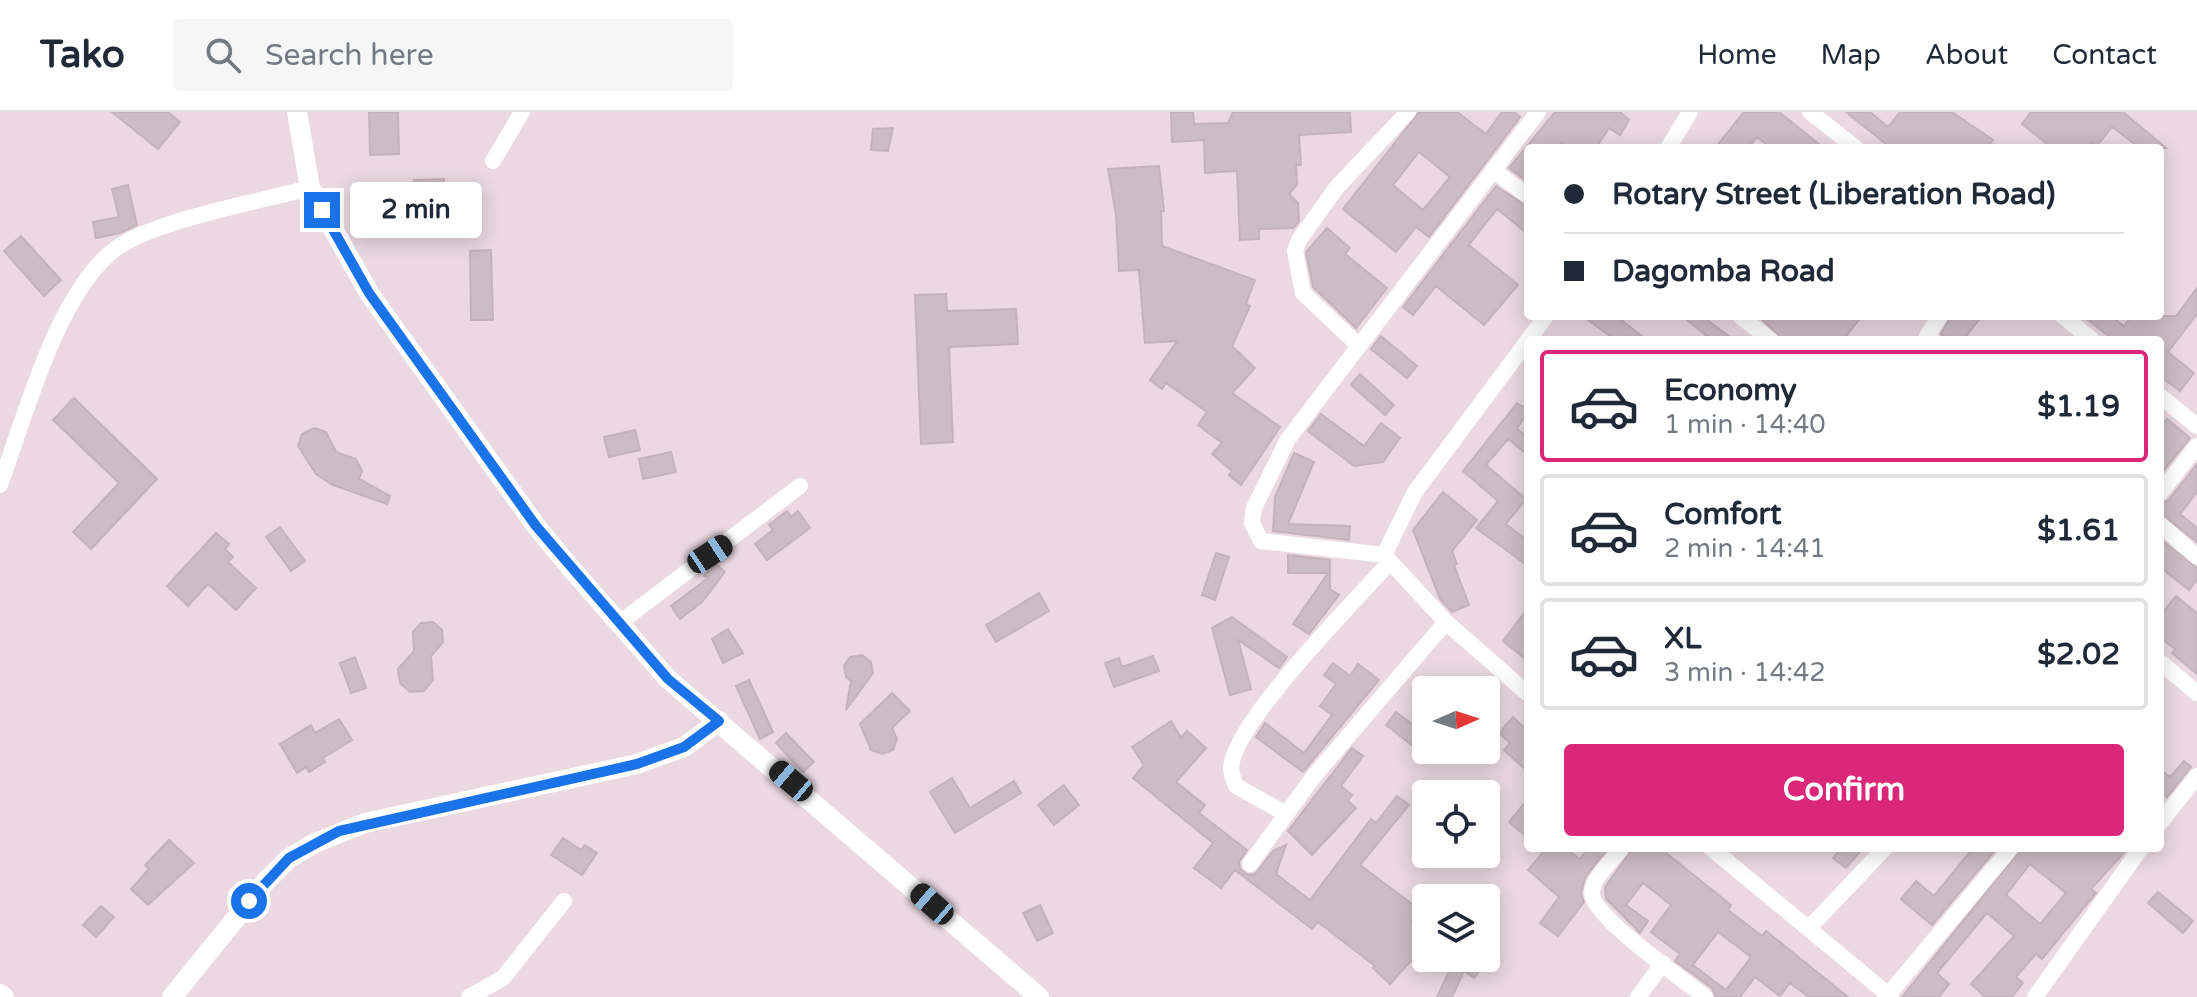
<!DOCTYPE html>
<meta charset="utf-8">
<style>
:root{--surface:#fff;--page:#f6f6f7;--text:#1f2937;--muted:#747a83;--line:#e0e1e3;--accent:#db2777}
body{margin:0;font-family:"Varela Round",sans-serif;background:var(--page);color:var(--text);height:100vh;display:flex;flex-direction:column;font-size:30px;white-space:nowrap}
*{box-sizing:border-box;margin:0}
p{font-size:26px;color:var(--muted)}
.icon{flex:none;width:44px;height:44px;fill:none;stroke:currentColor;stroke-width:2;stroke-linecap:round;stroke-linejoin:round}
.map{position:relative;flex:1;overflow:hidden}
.panel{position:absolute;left:1524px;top:224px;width:640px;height:516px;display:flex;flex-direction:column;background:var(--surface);border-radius:8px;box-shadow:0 4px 20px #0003}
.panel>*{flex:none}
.banner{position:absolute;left:1524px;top:32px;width:640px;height:176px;border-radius:8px;box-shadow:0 4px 20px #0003;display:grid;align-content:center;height:176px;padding:0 40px;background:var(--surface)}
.needle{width:52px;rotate:87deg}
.controls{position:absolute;left:1412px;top:564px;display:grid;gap:16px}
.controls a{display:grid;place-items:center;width:88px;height:88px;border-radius:8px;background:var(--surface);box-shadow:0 4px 20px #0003;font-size:40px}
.end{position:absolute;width:36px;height:36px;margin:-18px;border:10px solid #1a73e8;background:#fff;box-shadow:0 0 0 4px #fff}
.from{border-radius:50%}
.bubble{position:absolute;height:56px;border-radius:8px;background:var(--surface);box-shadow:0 4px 20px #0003;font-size:26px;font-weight:700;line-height:56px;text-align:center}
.car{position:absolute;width:24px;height:48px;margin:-24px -12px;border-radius:10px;box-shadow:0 0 6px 2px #0007;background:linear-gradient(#222 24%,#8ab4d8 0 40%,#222 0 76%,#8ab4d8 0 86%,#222 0)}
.banner b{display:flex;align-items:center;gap:28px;height:76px;font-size:30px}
.banner b+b{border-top:2px solid var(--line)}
.banner i{width:20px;height:20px;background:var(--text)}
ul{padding:14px 0 0;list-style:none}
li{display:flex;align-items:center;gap:24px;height:112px;margin:0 16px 12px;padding:0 24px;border:4px solid var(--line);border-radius:8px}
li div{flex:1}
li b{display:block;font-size:30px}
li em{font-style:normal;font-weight:700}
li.on{border-color:var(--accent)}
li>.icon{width:72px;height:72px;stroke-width:1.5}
.cta{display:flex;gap:16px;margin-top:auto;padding:16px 40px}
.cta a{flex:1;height:92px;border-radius:8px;background:var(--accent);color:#fff;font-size:32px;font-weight:700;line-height:92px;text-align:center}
header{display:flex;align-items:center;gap:48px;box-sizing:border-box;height:112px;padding:0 40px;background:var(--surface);border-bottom:2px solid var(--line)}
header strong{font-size:38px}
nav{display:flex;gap:44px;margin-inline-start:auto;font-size:28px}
.search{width:560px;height:72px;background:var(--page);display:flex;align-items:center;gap:20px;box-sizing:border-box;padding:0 28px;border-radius:8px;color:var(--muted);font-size:30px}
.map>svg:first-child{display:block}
.building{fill:#ccbdc4;stroke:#c5b2ba;stroke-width:2;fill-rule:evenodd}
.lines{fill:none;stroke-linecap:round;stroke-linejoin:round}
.minor{stroke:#fff;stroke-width:16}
.tertiary{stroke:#fff;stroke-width:20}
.route{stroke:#1a73e8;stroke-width:10}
</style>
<header>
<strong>Tako</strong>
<div class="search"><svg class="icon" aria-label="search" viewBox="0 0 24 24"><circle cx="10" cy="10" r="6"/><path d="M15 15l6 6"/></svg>Search here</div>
<nav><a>Home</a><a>Map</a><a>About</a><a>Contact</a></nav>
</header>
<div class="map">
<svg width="2197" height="885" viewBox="0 0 2197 885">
<rect width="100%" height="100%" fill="#ebd8e1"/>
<!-- building -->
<path class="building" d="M112,0H168L180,10L158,37Z
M369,0H398L399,42L370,43Z
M1171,0H1193L1194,12L1228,11L1233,0H1350L1351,20L1299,23L1301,53H1296L1297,73L1289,82L1298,91L1299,109L1294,116L1259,117V127L1240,128L1237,59L1205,61L1204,28L1172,30Z
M1419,0H1457L1486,22L1502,0H1514L1520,5L1429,125L1416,115L1396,140L1343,97ZM1419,40L1450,65L1423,98L1393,73Z
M1555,0H1620L1629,8L1620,23L1609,16L1596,36H1569L1561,31L1557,36H1528V70L1509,56Z
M1744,0H1779L1824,36H1771L1757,25L1748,36H1715Z
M1846,0H1870L1888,15L1900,0H1952L1993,28L1987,36H1891Z
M2031,0H2123L2166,36H2140L2112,15L2097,34L2091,30L2086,36H2052L2022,12Z
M893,16L888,39L871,38L873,17Z
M1159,54L1164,99H1161L1162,134L1255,168L1246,192L1250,194L1232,234L1255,256L1232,281L1280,315L1241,373L1229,363L1232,359L1212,342L1222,331L1198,313L1207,300L1166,271L1162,277L1150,268L1177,229L1145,231L1139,158L1119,159L1116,102L1108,57Z
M444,67L445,110L416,111L414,68Z
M128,73L137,113L120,121L96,126L93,110L119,105L112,77Z
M1496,74L1528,95V122L1497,97L1469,133L1518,173L1484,213L1436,174L1413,203L1403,195Z
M1327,116L1350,136L1345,142L1387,176L1356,216L1313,175L1306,140Z
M21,124L61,168L44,184L4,139Z
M491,138L493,208H471L470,139Z
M2197,176V202L2168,240L2194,261L2180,279L2160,264V228H2114L2083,204H2111L2124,214L2132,204H2176Z
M946,182L947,199L1016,197L1018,232L949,235L953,330L921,332L915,183Z
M1583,204H1616L1647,228H1615Z
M1682,204H1702L1734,228H1712Z
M1758,204H1862L1843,228H1784Z
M1951,204H1982L1963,228H1943L1941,222Z
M1381,224L1417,254L1407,266L1371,237Z
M1360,262L1394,293L1385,303L1351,273Z
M74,286L157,367L91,437L73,420L119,371L53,308Z
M1517,291L1528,298L1517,317L1528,326V343L1508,327L1486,353L1526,387L1506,412L1528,429V454L1476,416L1498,389L1463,359Z
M1321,302L1364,334L1381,311L1400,326L1383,350L1354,354L1308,319Z
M2167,307L2190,326L2160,363V315Z
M314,316L326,320L336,340L356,347L362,359L359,367L390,384L387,392L333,373L316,362L298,334L302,322Z
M635,318L640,338L609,345L604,325Z
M671,340L676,360L643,367L639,347Z
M1294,341L1314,350L1288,412L1350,414L1349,428L1273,419L1275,385Z
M2197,352V380L2180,402L2197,416V430L2160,401V392L2169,388Z
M1443,380L1477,408L1452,439L1457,452L1454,453L1469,493L1452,500L1440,487L1413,418Z
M787,399L791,405L798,399L810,416L767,448L755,432L773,418L769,413Z
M280,415L305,449L291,459L266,425Z
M216,421L229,432L225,437L233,445L228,450L256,476L236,498L208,472L188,494L167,474Z
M2160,427L2197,456V468L2189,478L2160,455Z
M1216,441L1229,445L1215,488L1202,483Z
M1288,443L1330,448V477L1339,483L1309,522L1293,512L1328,461H1288Z
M716,452L725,460L702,490L680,507L671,494L708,466L704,464Z
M1039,481L1049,499L996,530L986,513Z
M2176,484L2197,501V562L2172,541L2175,537L2160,525V504Z
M1528,496V549L1503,529Z
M1232,505L1287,545L1279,556L1238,528L1251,577L1230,583L1212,516Z
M433,510L442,518L443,530L431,544L433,568L424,579L410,580L400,571L398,557L414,539L413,520L421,511Z
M728,517L743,541L723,551L712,527Z
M862,543L871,550L873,561L846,598L851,569L846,565L844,554L850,545Z
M1153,544L1159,559L1114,575L1105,551L1119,546L1122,555Z
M355,545L366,576L351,581L340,551Z
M1333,551L1350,564L1358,552L1379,568L1303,660L1256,625L1265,611L1304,641L1332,603L1320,594L1336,572L1324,563Z
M749,568L773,620L760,627L736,574Z
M892,581L910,599L892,616L897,627L893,638L882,642L871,638L860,612Z
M1396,600L1426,622V644L1386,613Z
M1513,605L1528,619V660L1504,638L1510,631L1499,621Z
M339,607L352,628L323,646L325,650L309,660L306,655L297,661L280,632L311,613L315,621Z
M1171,609L1181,626L1187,619L1206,636L1176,670L1205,693L1199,701L1247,738L1239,750L1240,757L1248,763L1255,762L1273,739L1286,733L1276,762L1310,788L1371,707L1376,711L1397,684L1409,693L1360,753L1420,798L1411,810L1426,824V832L1390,872L1373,856L1375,854L1318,810L1312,817L1235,758L1221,776L1194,756L1213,731L1133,666L1144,653L1132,635Z
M786,621L814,650L803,660L776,631Z
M1352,636L1363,644L1341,674L1352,683L1348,689L1356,696L1312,743L1288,719Z
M2184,649L2191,655L2167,685L2160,679V657L2170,665Z
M952,666L970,696L1014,669L1021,681L955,721L930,680Z
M1064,673L1079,693L1054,713L1038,693Z
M1528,687V726L1509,710Z
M563,726L581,738L585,733L597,741L582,763L551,743Z
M169,728L194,751L148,793L131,777L149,757L145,753Z
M1547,736H1565L1580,747L1588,736H1608L1585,766L1581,781L1584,790L1558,824L1540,811L1559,785L1528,758Z
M1633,736H1660L1731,793L1728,798L1762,824L1766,819L1848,885H1809L1790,871L1780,884L1755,865L1740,885H1716L1712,876L1675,849L1680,842L1651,820L1671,793L1643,771L1626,793L1648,809L1640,821L1606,787L1605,775ZM1718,820L1751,845L1726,878L1693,853Z
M1841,736H1863L1846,756L1833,746Z
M1973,736H1997L1932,813L1901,787L1916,769L1934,784Z
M2022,736H2128L2091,777L2096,781L2042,847L2036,842L2016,865L2023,871L2012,885H1985L1971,872L2014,824L1987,801L1937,861L1949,872L1939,885H1902ZM2030,752L2066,781L2040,812L2006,783Z
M2158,780L2193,809L2183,821L2148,791Z
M1040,793L1053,821L1037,829L1023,801Z
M101,794L114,805L96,825L83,813Z
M1447,846H1489L1474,866L1464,859L1452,885H1437L1453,851Z"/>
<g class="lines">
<!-- minor -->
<path class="minor" d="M1810,0L1856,36
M1668,36L1690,0
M493,49L522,0
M1493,58L1528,84
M1740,204L1771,228
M2063,204L2092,228
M1932,228L1927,224L1940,204
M1358,233L1303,181L1295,139L1299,128L1337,75L1408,0
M2160,284L2197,314
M0,373C25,305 58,177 118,135C158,108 260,89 310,76
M2160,381L2197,334
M2160,412L2197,445
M1384,443L1261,429L1252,411L1254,396L1288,327L1538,0
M618,512L800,374
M2160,550L2197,581
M1528,582L1446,510L1384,443L1415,380L1546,204
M1286,702L1236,674C1234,669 1231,662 1231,656C1233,611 1357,487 1390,450
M2160,711L2197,664
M1622,736C1613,748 1591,766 1592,782C1594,806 1683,867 1705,885
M1711,736L1891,885
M1250,752L1314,664L1446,510
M1809,816L1885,736
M1888,883L2011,736
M469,885L503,866L564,789
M1638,885L1663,851
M2035,885L2141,736"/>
<!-- tertiary -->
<path class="tertiary" d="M297,0L310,76L369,181L536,414L569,454L668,567L1039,885
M0,882L4,885
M172,885L266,769L289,746L315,731L365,711L637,652L684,635L719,609"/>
</g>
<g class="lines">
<!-- route -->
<path class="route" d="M249,789L289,746L339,719L637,652L684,635L719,609L668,567L536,414L369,181L322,98"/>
</g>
</svg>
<div class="controls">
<a><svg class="needle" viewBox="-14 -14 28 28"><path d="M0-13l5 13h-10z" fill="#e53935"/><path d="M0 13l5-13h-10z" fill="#747a83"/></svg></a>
<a><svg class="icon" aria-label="locate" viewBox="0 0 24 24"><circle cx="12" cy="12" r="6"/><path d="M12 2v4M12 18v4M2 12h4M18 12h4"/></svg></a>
<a><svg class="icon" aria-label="layers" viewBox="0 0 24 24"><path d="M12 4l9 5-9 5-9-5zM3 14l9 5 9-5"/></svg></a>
</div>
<i class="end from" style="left:249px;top:789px"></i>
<i class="end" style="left:322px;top:98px"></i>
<div class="bubble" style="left:350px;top:70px;width:132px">2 min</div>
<i class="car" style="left:710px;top:442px;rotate:57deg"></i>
<i class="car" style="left:791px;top:669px;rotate:310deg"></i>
<i class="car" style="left:932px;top:792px;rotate:311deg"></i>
<div class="banner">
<b><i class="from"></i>Rotary Street (Liberation Road)</b>
<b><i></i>Dagomba Road</b>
</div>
<section class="panel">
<ul>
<li class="on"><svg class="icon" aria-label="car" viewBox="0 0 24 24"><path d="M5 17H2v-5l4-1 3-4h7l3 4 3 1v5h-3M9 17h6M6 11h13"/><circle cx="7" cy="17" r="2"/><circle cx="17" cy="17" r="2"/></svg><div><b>Economy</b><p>1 min · 14:40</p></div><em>$1.19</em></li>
<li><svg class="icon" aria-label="car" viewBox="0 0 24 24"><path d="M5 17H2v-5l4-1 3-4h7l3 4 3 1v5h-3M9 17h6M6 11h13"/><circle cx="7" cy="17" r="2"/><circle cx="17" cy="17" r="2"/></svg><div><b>Comfort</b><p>2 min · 14:41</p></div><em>$1.61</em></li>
<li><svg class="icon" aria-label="car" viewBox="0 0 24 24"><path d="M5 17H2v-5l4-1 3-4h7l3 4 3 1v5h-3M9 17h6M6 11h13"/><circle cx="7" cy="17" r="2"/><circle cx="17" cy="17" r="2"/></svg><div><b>XL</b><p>3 min · 14:42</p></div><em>$2.02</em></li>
</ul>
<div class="cta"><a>Confirm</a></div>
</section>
</div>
